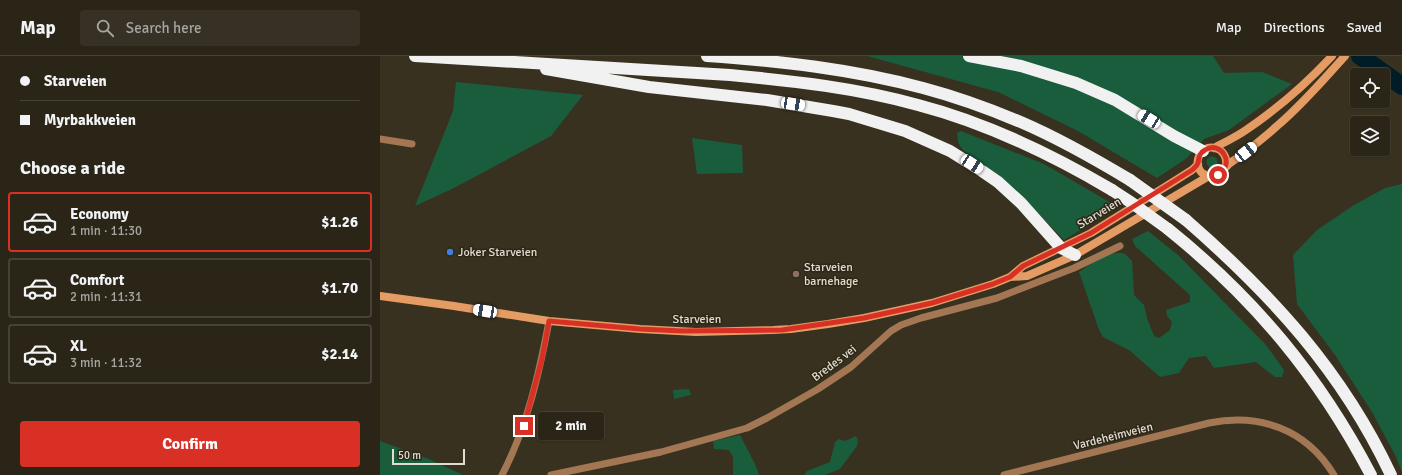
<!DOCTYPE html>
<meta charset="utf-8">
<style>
:root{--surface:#2a2517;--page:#363124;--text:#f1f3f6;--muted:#a5a5a1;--line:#464236;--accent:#d93025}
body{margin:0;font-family:Signika,sans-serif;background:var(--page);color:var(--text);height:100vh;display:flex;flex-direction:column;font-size:15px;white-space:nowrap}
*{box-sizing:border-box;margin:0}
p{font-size:13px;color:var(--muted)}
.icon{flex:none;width:22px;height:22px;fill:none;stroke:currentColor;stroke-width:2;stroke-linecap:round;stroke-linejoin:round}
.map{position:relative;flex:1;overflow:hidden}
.side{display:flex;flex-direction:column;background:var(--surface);width:380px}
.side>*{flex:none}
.top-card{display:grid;align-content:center;height:88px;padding:0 20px;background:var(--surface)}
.tools{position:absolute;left:970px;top:12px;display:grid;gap:8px}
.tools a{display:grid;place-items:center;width:40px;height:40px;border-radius:4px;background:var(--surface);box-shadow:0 1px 3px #0004,0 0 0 1px var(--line);font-size:20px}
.scale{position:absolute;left:12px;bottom:10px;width:73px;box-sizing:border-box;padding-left:4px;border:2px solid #e0dcd1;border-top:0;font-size:11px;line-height:14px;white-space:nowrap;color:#e0dcd1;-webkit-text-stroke:3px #2e2716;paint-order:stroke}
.end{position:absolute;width:18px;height:18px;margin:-9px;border:5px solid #d93025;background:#fff;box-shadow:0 0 0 2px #fff}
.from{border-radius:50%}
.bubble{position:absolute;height:28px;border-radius:4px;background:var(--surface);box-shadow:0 1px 3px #0004,0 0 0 1px var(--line);font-size:13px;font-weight:700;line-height:28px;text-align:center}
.car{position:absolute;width:12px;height:24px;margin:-12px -6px;border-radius:5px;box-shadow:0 0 3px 1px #0007;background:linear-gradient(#fff 24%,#345 0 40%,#fff 0 76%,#345 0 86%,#fff 0)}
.top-card b{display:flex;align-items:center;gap:14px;height:38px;font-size:15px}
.top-card b+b{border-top:1px solid var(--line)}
.top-card i{width:10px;height:10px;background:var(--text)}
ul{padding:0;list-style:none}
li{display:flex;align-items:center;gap:12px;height:60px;margin:0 8px 6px;padding:0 12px;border:2px solid var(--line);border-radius:4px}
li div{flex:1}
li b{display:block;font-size:15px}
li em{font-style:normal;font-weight:700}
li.selected{border-color:var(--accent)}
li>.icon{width:36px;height:36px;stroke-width:1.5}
h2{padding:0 20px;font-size:18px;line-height:48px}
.action{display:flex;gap:8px;margin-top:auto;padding:8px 20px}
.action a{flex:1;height:46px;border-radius:4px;background:var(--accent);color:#fff;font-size:16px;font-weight:700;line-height:46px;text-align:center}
header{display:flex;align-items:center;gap:24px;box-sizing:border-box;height:56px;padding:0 20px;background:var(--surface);border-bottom:1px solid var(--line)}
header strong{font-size:19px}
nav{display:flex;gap:22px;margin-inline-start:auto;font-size:14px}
.search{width:280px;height:36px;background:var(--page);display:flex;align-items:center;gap:10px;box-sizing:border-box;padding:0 14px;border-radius:4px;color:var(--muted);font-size:15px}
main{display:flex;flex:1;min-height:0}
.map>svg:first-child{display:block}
.green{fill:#195d3d}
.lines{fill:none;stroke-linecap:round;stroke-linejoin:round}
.river{stroke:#001d27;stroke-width:18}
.street{stroke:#a37654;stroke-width:7}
.secondary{stroke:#e49c64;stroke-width:8}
.highway{stroke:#f1f1f1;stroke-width:12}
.highway-bridge{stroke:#f1f1f1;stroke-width:12}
.route{stroke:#d93025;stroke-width:5}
.shop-dot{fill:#3f7fe0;stroke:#2e2716;stroke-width:1.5}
.education-dot{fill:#8d6e63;stroke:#2e2716;stroke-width:1.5}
.labels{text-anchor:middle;stroke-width:3;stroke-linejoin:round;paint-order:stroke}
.street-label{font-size:12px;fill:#e0dcd1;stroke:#2e2716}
.poi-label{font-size:12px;fill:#e0dcd1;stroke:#2e2716;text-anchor:start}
</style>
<header>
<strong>Map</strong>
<div class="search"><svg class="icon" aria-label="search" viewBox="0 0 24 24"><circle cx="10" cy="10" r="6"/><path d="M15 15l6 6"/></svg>Search here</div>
<nav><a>Map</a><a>Directions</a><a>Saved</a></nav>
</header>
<main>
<section class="side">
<div class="top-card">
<b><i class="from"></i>Starveien</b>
<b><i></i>Myrbakkveien</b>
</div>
<h2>Choose a ride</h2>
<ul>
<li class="selected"><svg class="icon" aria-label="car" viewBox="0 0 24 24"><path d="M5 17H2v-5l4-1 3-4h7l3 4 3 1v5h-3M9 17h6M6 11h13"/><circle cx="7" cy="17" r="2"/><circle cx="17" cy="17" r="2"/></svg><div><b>Economy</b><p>1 min · 11:30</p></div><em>$1.26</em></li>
<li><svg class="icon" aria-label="car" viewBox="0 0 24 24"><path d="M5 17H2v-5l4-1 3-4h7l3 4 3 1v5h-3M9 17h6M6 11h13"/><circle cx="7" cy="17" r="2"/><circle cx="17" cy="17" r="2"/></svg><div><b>Comfort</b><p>2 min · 11:31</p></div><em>$1.70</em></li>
<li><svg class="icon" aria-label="car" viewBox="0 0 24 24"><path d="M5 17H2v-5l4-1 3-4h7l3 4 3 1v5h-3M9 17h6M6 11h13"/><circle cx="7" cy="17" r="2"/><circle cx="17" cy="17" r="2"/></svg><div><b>XL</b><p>3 min · 11:32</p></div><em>$2.14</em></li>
</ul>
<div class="action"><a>Confirm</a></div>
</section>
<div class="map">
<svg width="1022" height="419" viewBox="0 0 1022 419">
<rect width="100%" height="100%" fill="#38311f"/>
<!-- green -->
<path class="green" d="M487,0H833L844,17L882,16L912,28L849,74L824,83L807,102L777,122L698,75L618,36Z
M76,26L203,39L171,80L74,132L35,150L73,55Z
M581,75L664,108L738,151L684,184L646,145L582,93L578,86L577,77Z
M312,82L362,89L363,117L317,118Z
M826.5 106a5.5 5.5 0 1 1 11 0a5.5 5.5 0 1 1-11 0Z
M1022,128V416L1016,401L992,356L955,299L917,248L913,199L937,174L974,149L1005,132Z
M768,175L798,199L886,289L904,314L902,321H895L876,306L834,312L826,300L809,302L799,317L780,321L749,294L723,281L719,274L699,216C709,209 731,192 745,198C747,199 750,203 752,205L754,239L764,249L767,262L774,280L779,282L790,274L792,266L787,260L786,254L810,246V239L755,190L752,183Z
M309,333L311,339L294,343L293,334Z
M360,379L376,410L379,419H353V401L349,394L334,393L333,385Z
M476,380L478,384L477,390L460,413L445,419H424L427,415L450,406L455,386L459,383L465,385Z
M0,385L49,403L83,419H0Z"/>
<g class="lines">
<!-- river -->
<path class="river" d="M980,0L1022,30"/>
<!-- street -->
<path class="street" d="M0,83L32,88
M122,419C147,371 159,318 169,265
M171,419L281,396L367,372L387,362L438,333L471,311L511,275L521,269L541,262L617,242L694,212L740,190
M624,419L829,367C880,357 926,373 954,419"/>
<!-- secondary -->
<path class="secondary" d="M834,92C845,86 856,81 866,74C897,53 927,27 952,0
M846,110C849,90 823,84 818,103C817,108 818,113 822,117C826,120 831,121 836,120C842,118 843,113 847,110C850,106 855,104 859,101C872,91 885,81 897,70C922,49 943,24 965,0
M630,221L647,220L695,199L829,120
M0,240L74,250L169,265L260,273L316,276L393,274L411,273L448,268L484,262L552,247L613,228L630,221L643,210L711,177L793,126L812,114L818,108"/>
<!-- highway -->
<path class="highway" d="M35,0L350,19C414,25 477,32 538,49C607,67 671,98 732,134
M327,0C400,5 472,13 543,32C577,41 610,53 643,67C680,83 715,103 750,124
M589,0L641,10L696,27L735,44L794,80L823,95
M166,13L269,31L387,44L453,55L469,58L525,75L570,95L602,115L618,126L641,147L681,192L695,199
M806,164C892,239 962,315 1011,419
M788,173C875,243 939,320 991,419"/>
<!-- highway-bridge -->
<path class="highway-bridge" d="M750,124L806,164
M732,134L752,147L788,173"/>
</g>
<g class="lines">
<!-- route -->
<path class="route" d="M144,370L162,303L169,265L260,273L302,275L402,274L484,262L552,247L613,228L630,221L643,210L711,177L812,114C814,112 817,110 818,107C819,101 819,97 825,94C841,84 856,108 838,119"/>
</g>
<!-- markers -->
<circle class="shop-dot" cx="70" cy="196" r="4"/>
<circle class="education-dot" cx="416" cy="218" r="4"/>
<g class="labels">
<!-- street labels -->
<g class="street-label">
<text transform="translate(719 157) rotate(-31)" y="4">Starveien</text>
<text x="317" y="267">Starveien</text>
<text transform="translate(454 307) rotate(-37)" y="4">Bredes vei</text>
<text transform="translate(733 380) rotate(-14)" y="4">Vardeheimveien</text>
</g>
<!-- poi labels -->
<g class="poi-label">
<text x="78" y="200">Joker Starveien</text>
<text x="424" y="215">Starveien<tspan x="424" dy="14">barnehage</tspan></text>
</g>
</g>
</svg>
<div class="tools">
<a><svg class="icon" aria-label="locate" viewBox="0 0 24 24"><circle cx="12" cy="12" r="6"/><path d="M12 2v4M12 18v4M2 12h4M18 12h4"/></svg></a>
<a><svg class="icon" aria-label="layers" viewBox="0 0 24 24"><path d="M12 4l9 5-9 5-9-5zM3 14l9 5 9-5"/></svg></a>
</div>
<div class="scale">50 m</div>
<i class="end from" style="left:838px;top:119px"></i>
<i class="end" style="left:144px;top:370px"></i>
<div class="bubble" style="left:158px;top:356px;width:66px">2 min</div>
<i class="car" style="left:413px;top:48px;rotate:99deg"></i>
<i class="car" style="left:769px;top:63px;rotate:301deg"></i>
<i class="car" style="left:866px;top:96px;rotate:52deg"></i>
<i class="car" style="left:592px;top:108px;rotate:123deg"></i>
<i class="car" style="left:105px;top:255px;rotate:279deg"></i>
</div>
</main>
